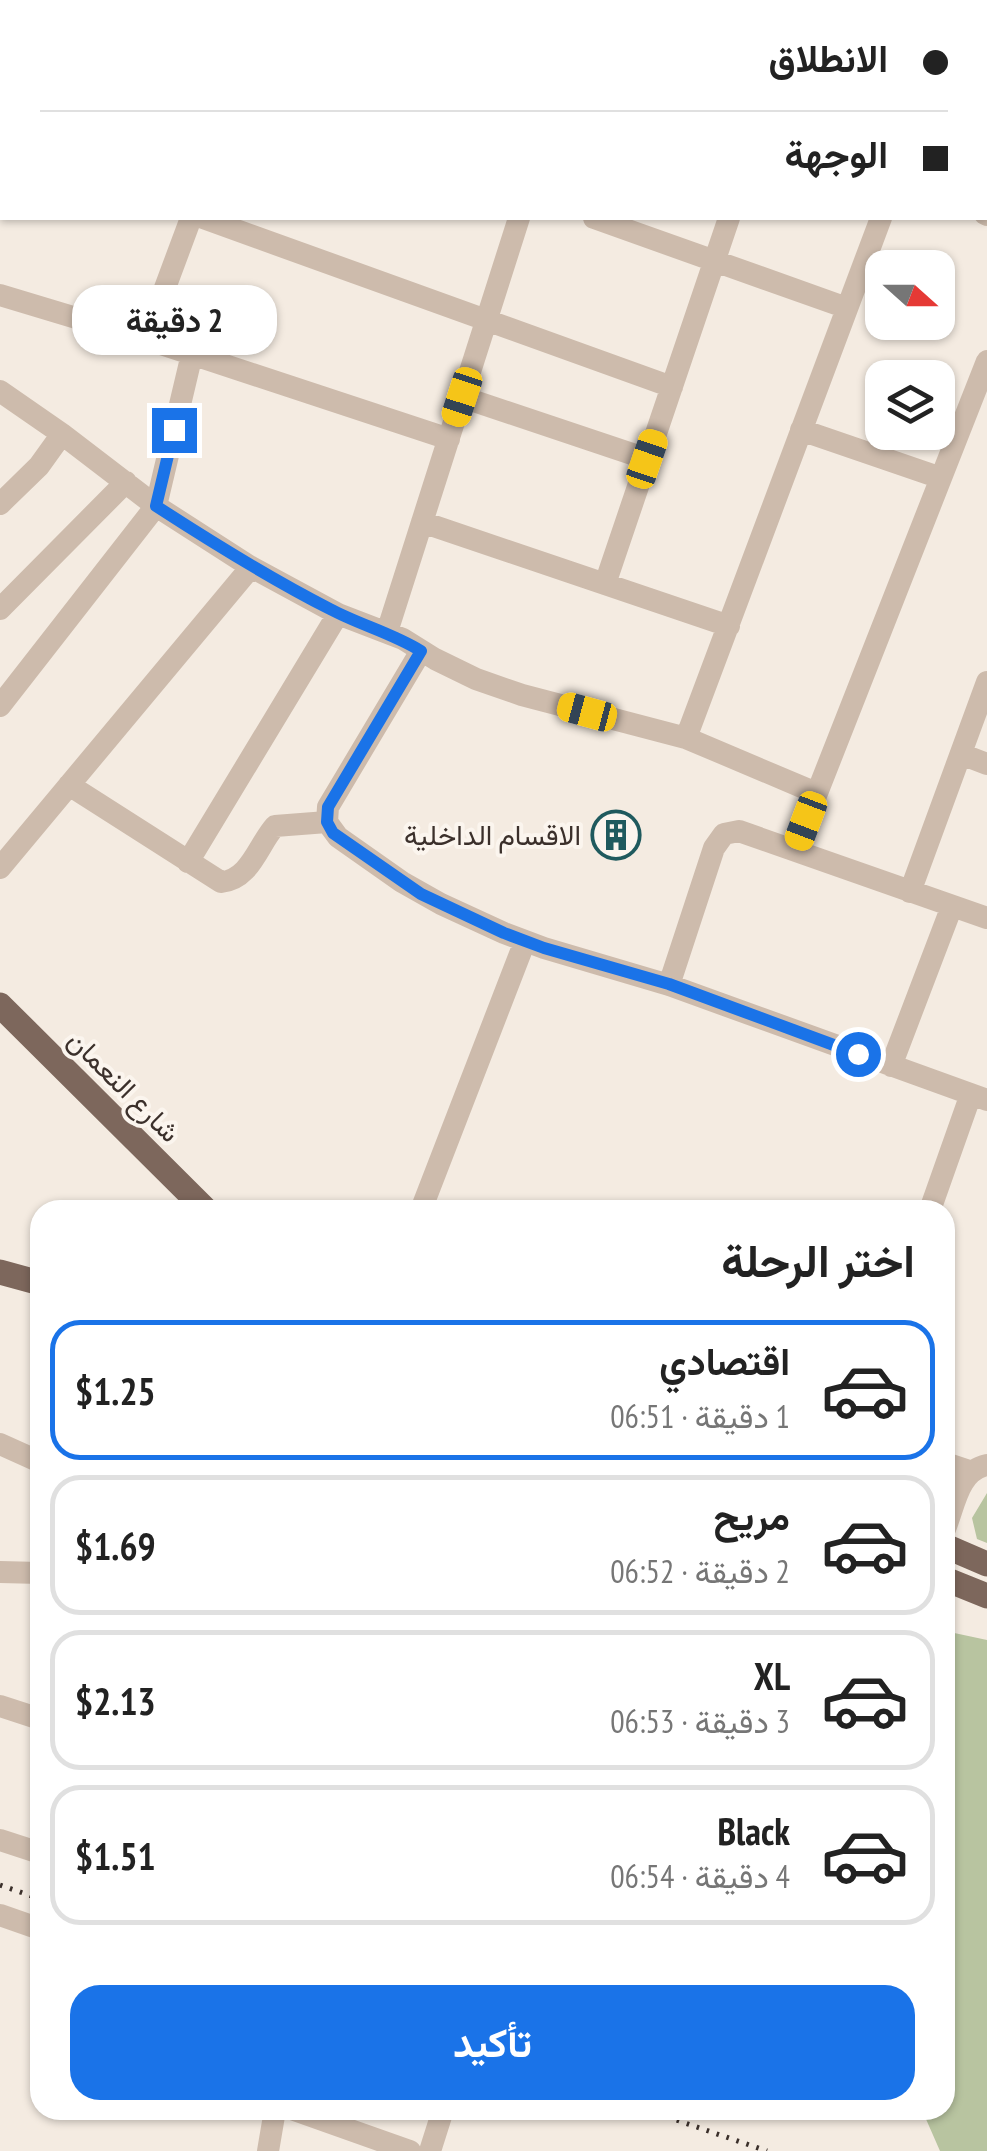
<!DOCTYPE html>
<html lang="ar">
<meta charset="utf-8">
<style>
:root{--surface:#fff;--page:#f2f2f2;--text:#222;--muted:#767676;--line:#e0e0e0;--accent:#1a73e8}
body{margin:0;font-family:"PT Sans Narrow",Vazirmatn,sans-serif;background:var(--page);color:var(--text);direction:rtl;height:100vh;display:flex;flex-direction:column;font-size:38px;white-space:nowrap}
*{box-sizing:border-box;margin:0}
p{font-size:32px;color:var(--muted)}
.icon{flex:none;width:55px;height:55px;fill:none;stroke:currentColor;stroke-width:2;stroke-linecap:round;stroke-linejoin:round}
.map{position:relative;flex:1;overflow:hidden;direction:ltr}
.sheet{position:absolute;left:30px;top:1200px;width:925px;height:920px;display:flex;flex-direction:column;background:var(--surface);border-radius:30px;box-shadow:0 2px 8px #0004;direction:rtl}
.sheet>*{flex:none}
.hud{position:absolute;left:0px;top:0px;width:988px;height:220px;box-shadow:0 2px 8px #0004;direction:rtl;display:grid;align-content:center;height:220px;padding:0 40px;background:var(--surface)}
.needle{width:65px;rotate:111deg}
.controls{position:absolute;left:865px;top:250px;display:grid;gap:20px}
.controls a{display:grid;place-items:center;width:90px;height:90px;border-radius:20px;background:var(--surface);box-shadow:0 2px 8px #0004;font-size:50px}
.end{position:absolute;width:45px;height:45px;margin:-22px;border:12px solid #1a73e8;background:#fff;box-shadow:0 0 0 5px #fff}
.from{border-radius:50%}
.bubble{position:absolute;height:70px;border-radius:30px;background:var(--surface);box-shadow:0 2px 8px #0004;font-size:32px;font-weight:700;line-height:70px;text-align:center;direction:rtl}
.car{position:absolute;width:30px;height:60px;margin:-30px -15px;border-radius:12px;box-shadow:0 0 8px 2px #0007;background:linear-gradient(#f5c518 24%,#345 0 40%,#f5c518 0 76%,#345 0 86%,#f5c518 0)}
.hud b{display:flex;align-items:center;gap:35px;height:95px;font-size:38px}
.hud b+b{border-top:2px solid var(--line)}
.hud i{width:25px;height:25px;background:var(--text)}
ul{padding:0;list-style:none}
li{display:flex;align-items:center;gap:30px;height:140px;margin:0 20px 15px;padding:0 20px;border:5px solid var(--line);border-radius:30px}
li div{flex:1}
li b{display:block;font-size:38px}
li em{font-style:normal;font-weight:700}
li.on{border-color:var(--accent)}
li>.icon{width:90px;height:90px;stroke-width:1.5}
h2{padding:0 40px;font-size:45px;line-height:120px}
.primary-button{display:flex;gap:20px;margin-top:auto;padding:20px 40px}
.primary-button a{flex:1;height:115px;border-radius:30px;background:var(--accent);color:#fff;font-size:40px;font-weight:700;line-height:115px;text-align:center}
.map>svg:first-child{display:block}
.green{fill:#b8c4a0}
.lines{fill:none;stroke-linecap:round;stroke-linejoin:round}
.minor{stroke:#cdbbac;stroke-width:22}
.major{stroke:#7d675c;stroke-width:25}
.rail{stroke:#3b302b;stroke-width:5;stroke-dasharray:2.5 8;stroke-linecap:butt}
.route{stroke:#1a73e8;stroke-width:12}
.labels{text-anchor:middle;stroke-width:8;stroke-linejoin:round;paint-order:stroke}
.poi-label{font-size:28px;fill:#3b302b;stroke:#fbf5ee;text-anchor:end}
.street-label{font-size:28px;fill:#3b302b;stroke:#fbf5ee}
</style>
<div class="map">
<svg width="987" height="2151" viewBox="0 0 987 2151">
<rect width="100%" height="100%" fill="#f4ebe1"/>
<!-- green -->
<path class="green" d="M987,1493V1543L977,1539L972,1518Z
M945,1631L987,1640V2151H940L922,2110H945Z"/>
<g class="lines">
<!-- minor -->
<path class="minor" d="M26,0L32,2
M504,0L511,2
M820,0L827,2
M120,2L121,0
M587,2L588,0
M859,2L860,0
M985,22L987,15
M985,55H987
M0,144L2,145
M985,214L987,215
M203,218L672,387
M594,218L847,308
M0,295L146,339L449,439
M146,339L191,218
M0,391L62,434L156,506L251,567L338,614L403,639L435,659L476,679L522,695L686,738L816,793
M462,397L647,459
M801,430L941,478
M0,504L39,466L62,434
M422,522L729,626
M605,584L729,218
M0,609L126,482
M387,632L519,218
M421,651L328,807L327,822L338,837L402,882L441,904L504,933L544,948L669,985L987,1100
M0,706L156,506L192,354
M686,738L881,218
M961,754L987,764
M69,785L221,882C250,880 258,845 275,826L327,822
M795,849L987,361
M188,862L338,614
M0,868L251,567
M910,892L987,682
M669,985L714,848L724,834L739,831L987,918
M891,1066L952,906
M421,1210L525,941
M930,1210L971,1094
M0,1444L40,1462
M945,1463L972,1472
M945,1529C955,1505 958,1471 987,1465
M0,1572L40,1573
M0,1706L40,1719
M0,1840L40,1853
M0,1915L40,1929
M294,2110L410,2151
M268,2151L275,2110
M430,2151L443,2110"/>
<!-- major -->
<path class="major" d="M0,1005L206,1210
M0,1272L40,1283
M945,1546L987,1564
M945,1579L987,1596"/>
<!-- rail -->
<path class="rail" d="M0,1885L40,1899
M647,2110L767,2151"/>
</g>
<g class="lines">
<!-- route -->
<path class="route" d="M174,430L156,506C213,543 269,578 330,609C360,625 392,633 421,651L328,807L327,822L333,833L421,894L504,933L544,948L669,984L858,1054"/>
</g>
<!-- icons -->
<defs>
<g id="building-ring" transform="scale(2.5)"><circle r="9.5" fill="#fbf5ee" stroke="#1f5a5e" stroke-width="1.5"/><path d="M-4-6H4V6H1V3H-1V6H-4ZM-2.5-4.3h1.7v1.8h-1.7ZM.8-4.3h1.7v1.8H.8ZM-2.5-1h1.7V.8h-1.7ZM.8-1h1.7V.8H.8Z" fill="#1f5a5e"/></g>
</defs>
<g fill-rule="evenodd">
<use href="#building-ring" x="616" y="835"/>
</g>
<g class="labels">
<!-- poi labels -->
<g class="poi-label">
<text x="581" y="845">الاقسام الداخلية</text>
</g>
<!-- street labels -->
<g class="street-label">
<text transform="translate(124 1086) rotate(45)" y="10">شارع النعمان</text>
</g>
</g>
</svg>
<div class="controls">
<a><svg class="needle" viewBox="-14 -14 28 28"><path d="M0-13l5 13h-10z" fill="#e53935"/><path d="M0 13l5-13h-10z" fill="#767676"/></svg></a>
<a><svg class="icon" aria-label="layers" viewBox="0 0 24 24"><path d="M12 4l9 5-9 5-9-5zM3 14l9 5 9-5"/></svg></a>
</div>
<i class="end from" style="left:858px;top:1054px"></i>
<i class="end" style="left:174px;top:430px"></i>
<div class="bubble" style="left:72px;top:285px;width:205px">2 دقيقة</div>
<i class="car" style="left:462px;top:397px;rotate:198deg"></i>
<i class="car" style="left:647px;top:459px;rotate:19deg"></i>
<i class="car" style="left:587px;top:712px;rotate:285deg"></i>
<i class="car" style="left:806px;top:821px;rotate:201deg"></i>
<div class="hud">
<b><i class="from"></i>الانطلاق</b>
<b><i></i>الوجهة</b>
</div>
<section class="sheet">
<h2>اختر الرحلة</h2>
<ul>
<li class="on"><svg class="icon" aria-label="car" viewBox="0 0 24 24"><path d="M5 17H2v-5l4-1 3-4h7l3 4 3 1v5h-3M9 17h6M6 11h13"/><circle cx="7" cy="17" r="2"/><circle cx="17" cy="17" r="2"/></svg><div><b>اقتصادي</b><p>1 دقيقة · 06:51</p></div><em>$1.25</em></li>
<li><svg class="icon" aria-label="car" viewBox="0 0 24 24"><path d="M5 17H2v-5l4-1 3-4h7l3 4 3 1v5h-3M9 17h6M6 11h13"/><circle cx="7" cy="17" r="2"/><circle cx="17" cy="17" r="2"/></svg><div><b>مريح</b><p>2 دقيقة · 06:52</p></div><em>$1.69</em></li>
<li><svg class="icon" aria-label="car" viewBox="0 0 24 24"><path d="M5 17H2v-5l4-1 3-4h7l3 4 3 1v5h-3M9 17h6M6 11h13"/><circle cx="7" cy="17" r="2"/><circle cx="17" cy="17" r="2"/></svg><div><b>XL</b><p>3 دقيقة · 06:53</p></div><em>$2.13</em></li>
<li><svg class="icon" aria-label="car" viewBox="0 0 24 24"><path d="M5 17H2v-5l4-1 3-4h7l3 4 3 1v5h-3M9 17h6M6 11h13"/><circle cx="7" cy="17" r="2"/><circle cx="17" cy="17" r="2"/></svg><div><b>Black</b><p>4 دقيقة · 06:54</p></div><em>$1.51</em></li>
</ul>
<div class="primary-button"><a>تأكيد</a></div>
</section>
</div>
